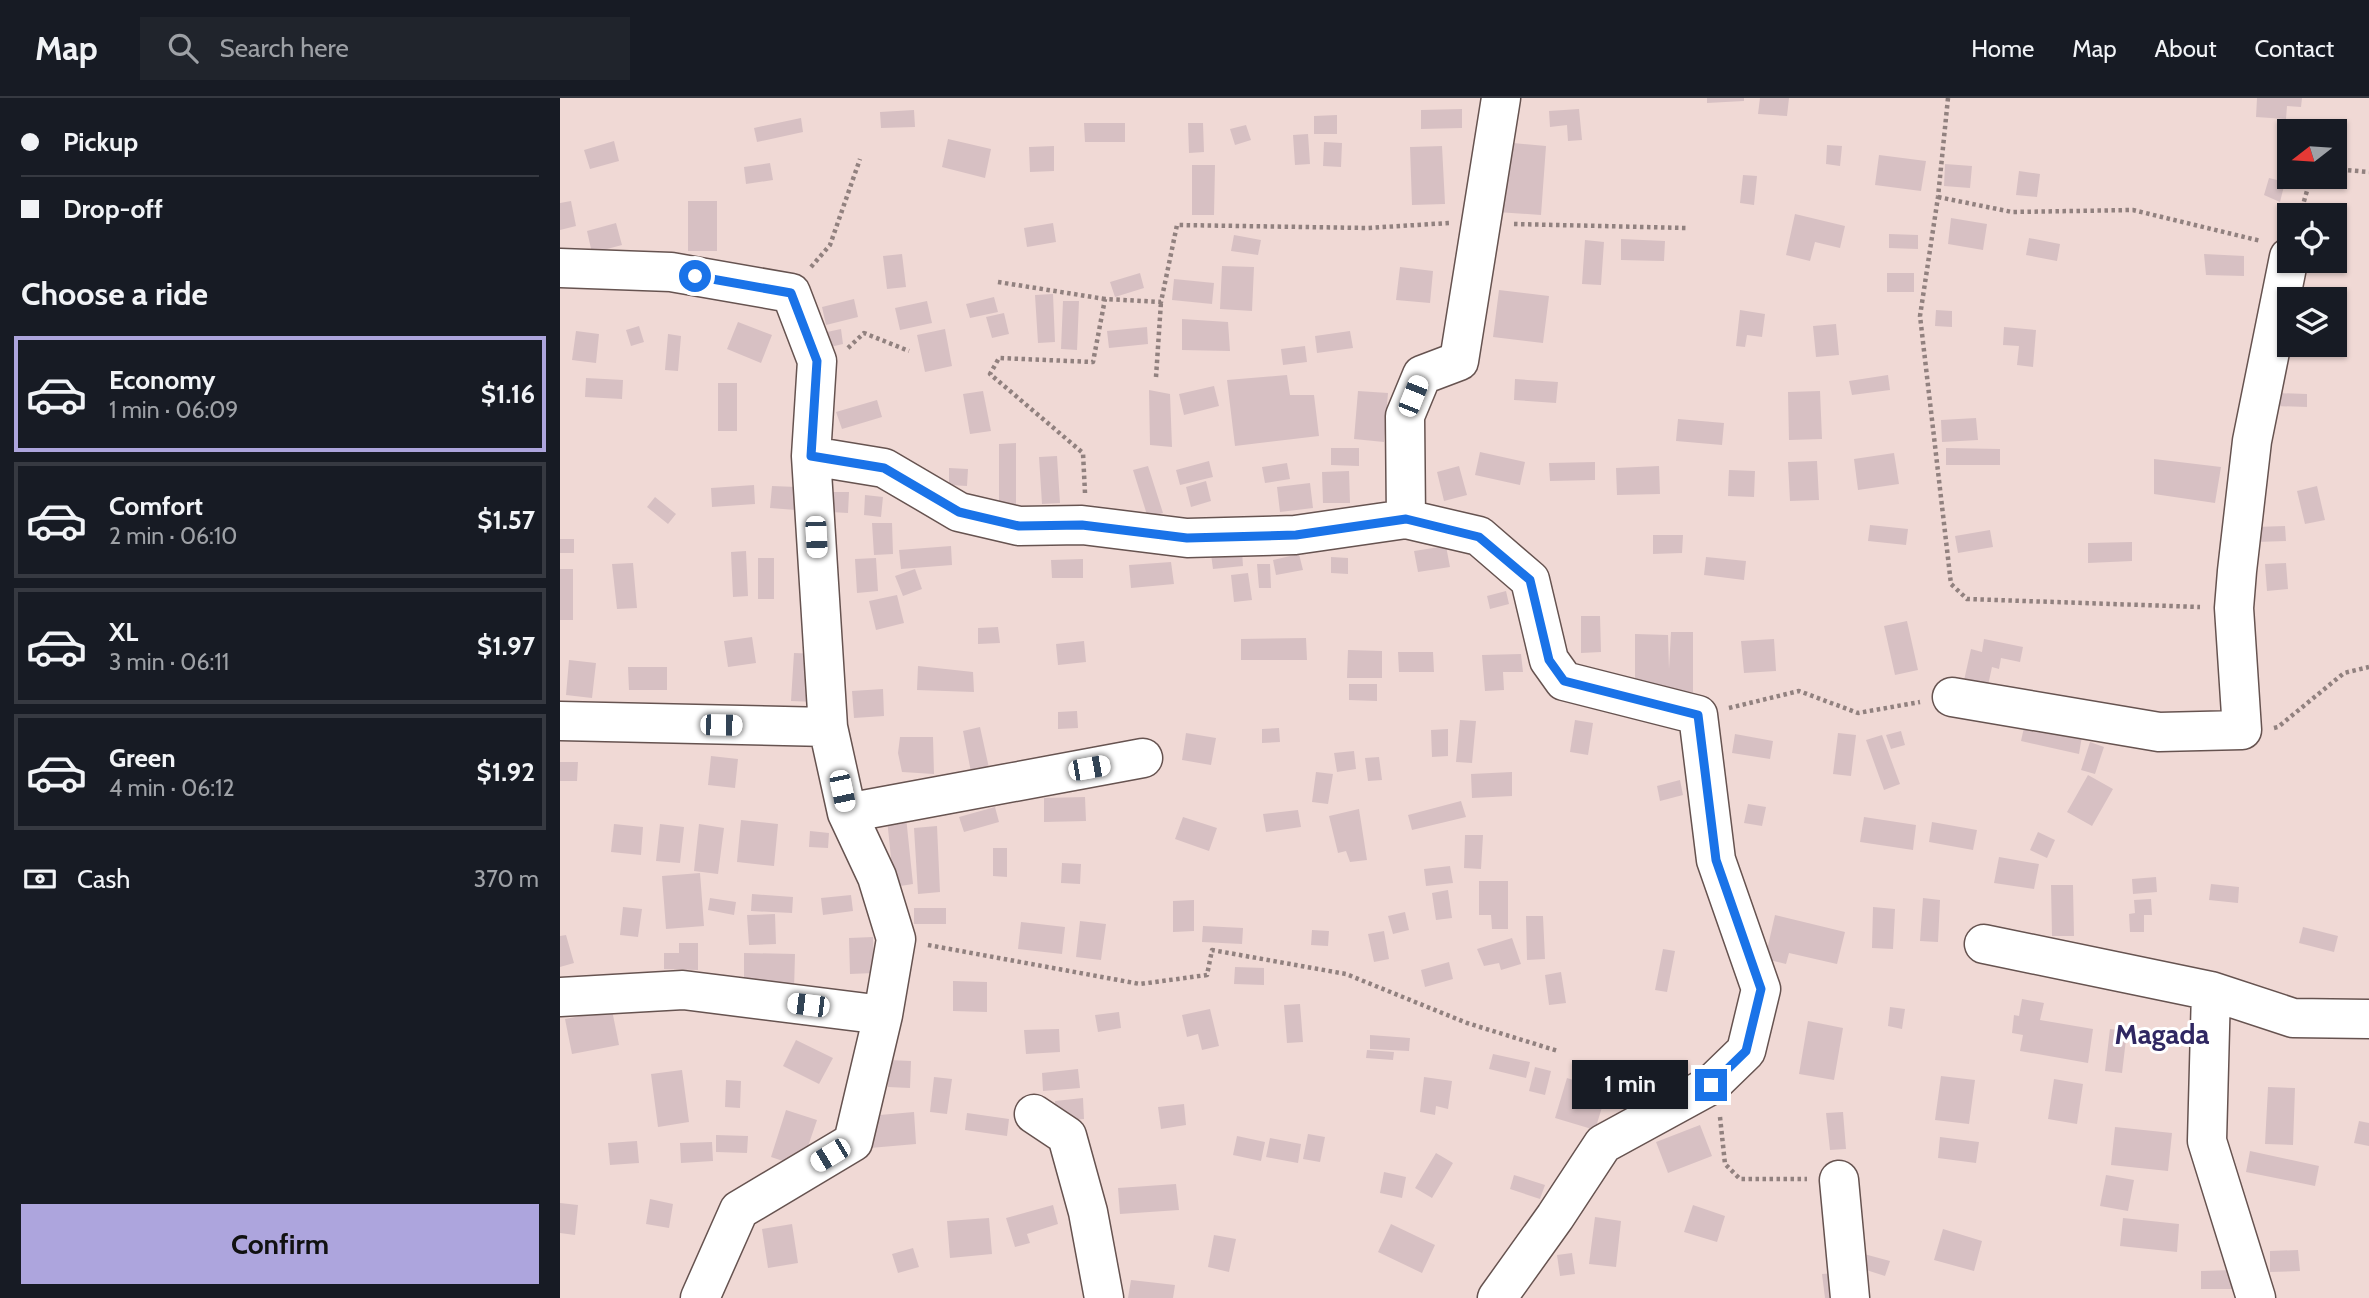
<!DOCTYPE html>
<meta charset="utf-8">
<style>
:root{--surface:#171b24;--page:#20242c;--text:#f1f3f6;--muted:#9ea1a6;--line:#363941;--accent:#ada5dd}
body{margin:0;font-family:Cabin,sans-serif;background:var(--page);color:var(--text);height:100vh;display:flex;flex-direction:column;font-size:26px;white-space:nowrap}
*{box-sizing:border-box;margin:0}
p{font-size:23px;color:var(--muted)}
.icon{flex:none;width:38px;height:38px;fill:none;stroke:currentColor;stroke-width:2;stroke-linecap:round;stroke-linejoin:round}
.map{position:relative;flex:1;overflow:hidden}
.side{display:flex;flex-direction:column;background:var(--surface);width:560px}
.side>*{flex:none}
.top-card{display:grid;align-content:center;height:154px;padding:0 21px;background:var(--surface)}
.needle{width:46px;rotate:253deg}
.controls{position:absolute;left:1717px;top:21px;display:grid;gap:14px}
.controls a{display:grid;place-items:center;width:70px;height:70px;border-radius:0px;background:var(--surface);box-shadow:0 2px 5px #0004;font-size:35px}
.end{position:absolute;width:32px;height:32px;margin:-16px;border:9px solid #1a73e8;background:#fff;box-shadow:0 0 0 4px #fff}
.from{border-radius:50%}
.bubble{position:absolute;height:49px;border-radius:0px;background:var(--surface);box-shadow:0 2px 5px #0004;font-size:23px;font-weight:700;line-height:49px;text-align:center}
.car{position:absolute;width:21px;height:42px;margin:-21px -10px;border-radius:9px;box-shadow:0 0 5px 2px #0007;background:linear-gradient(#fff 24%,#345 0 40%,#fff 0 76%,#345 0 86%,#fff 0)}
.top-card b{display:flex;align-items:center;gap:24px;height:66px;font-size:26px}
.top-card b+b{border-top:2px solid var(--line)}
.top-card i{width:18px;height:18px;background:var(--text)}
ul{padding:0;list-style:none}
li{display:flex;align-items:center;gap:21px;height:116px;margin:0 14px 10px;padding:0 7px;border:4px solid var(--line);border-radius:0px}
li div{flex:1}
li b{display:block;font-size:26px}
li em{font-style:normal;font-weight:700}
li.selected{border-color:var(--accent)}
li>.icon{width:63px;height:63px;stroke-width:1.5}
h2{padding:0 21px;font-size:32px;line-height:84px}
.pay{display:flex;align-items:center;gap:18px;height:77px;padding:0 21px;font-size:26px}
.pay p{margin-inline-start:auto}
.cta{display:flex;gap:14px;margin-top:auto;padding:14px 21px}
.cta a{flex:1;height:80px;border-radius:0px;background:var(--accent);color:#111;font-size:28px;font-weight:700;line-height:80px;text-align:center}
header{display:flex;align-items:center;gap:42px;box-sizing:border-box;height:98px;padding:0 35px;background:var(--surface);border-bottom:2px solid var(--line)}
header strong{font-size:33px}
nav{display:flex;gap:38px;margin-inline-start:auto;font-size:24px}
.search{width:490px;height:63px;background:var(--page);display:flex;align-items:center;gap:18px;box-sizing:border-box;padding:0 24px;border-radius:0px;color:var(--muted);font-size:26px}
main{display:flex;flex:1;min-height:0}
.map>svg:first-child{display:block}
.building{fill:#d7c0c3}
.lines{fill:none;stroke-linecap:round;stroke-linejoin:round}
.minor-casing{stroke:#665350;stroke-width:41}
.path{stroke:#91817f;stroke-width:4.5;stroke-dasharray:3.5 3.5;stroke-linecap:butt}
.minor{stroke:#fff;stroke-width:38}
.route{stroke:#1a73e8;stroke-width:9}
.labels{text-anchor:middle;stroke-width:6;stroke-linejoin:round;paint-order:stroke}
.neighbourhood-label{font-size:28px;font-weight:bold;fill:#2f2762;stroke:#fff}
</style>
<header>
<strong>Map</strong>
<div class="search"><svg class="icon" aria-label="search" viewBox="0 0 24 24"><circle cx="10" cy="10" r="6"/><path d="M15 15l6 6"/></svg>Search here</div>
<nav><a>Home</a><a>Map</a><a>About</a><a>Contact</a></nav>
</header>
<main>
<section class="side">
<div class="top-card">
<b><i class="from"></i>Pickup</b>
<b><i></i>Drop-off</b>
</div>
<h2>Choose a ride</h2>
<ul>
<li class="selected"><svg class="icon" aria-label="car" viewBox="0 0 24 24"><path d="M5 17H2v-5l4-1 3-4h7l3 4 3 1v5h-3M9 17h6M6 11h13"/><circle cx="7" cy="17" r="2"/><circle cx="17" cy="17" r="2"/></svg><div><b>Economy</b><p>1 min · 06:09</p></div><em>$1.16</em></li>
<li><svg class="icon" aria-label="car" viewBox="0 0 24 24"><path d="M5 17H2v-5l4-1 3-4h7l3 4 3 1v5h-3M9 17h6M6 11h13"/><circle cx="7" cy="17" r="2"/><circle cx="17" cy="17" r="2"/></svg><div><b>Comfort</b><p>2 min · 06:10</p></div><em>$1.57</em></li>
<li><svg class="icon" aria-label="car" viewBox="0 0 24 24"><path d="M5 17H2v-5l4-1 3-4h7l3 4 3 1v5h-3M9 17h6M6 11h13"/><circle cx="7" cy="17" r="2"/><circle cx="17" cy="17" r="2"/></svg><div><b>XL</b><p>3 min · 06:11</p></div><em>$1.97</em></li>
<li><svg class="icon" aria-label="car" viewBox="0 0 24 24"><path d="M5 17H2v-5l4-1 3-4h7l3 4 3 1v5h-3M9 17h6M6 11h13"/><circle cx="7" cy="17" r="2"/><circle cx="17" cy="17" r="2"/></svg><div><b>Green</b><p>4 min · 06:12</p></div><em>$1.92</em></li>
</ul>
<div class="pay"><svg class="icon" aria-label="cash" viewBox="0 0 24 24"><path d="M3 7h18v10H3z"/><circle cx="12" cy="12" r="2"/></svg>Cash<p>370 m</p></div>
<div class="cta"><a>Confirm</a></div>
</section>
<div class="map">
<svg width="1809" height="1200" viewBox="0 0 1809 1200">
<rect width="100%" height="100%" fill="#f0d9d5"/>
<!-- building -->
<path class="building" d="M1147,0H1184V3L1147,5Z
M1200,0H1229L1227,18L1198,16Z
M1697,0H1742L1741,9L1727,8L1726,21L1696,19Z
M902,11V30L861,31V12Z
M1019,11L1022,42L1008,43L1007,27L990,29L989,13Z
M354,12L355,29L321,30L320,14Z
M777,17V36H754V18Z
M241,20L243,34L197,44L194,30Z
M524,25H565V44H525Z
M628,25H643L644,54L629,55Z
M686,27L691,42L675,47L670,31Z
M748,36L750,66L735,67L733,37Z
M388,41L431,51L425,80L382,69Z
M54,43L59,63L30,71L24,52Z
M764,44L782,45L781,69L763,68Z
M943,44L986,48L981,117L937,114Z
M1267,47L1282,48L1280,68L1266,66Z
M494,48V73L470,74L469,49Z
M882,48L885,106L852,107L850,49Z
M1319,57L1366,63L1361,93L1315,87Z
M210,65L213,82L186,86L184,69Z
M1385,66L1412,68L1410,90L1384,88Z
M632,67H655L654,117H632Z
M1459,73L1480,76L1477,99L1456,97Z
M1183,77L1197,78L1194,107L1180,105Z
M1709,80L1725,84L1720,104L1704,97Z
M11,103L16,128L0,132V105Z
M128,103H157V153H128Z
M1235,116L1285,128L1280,150L1255,144L1250,163L1226,157Z
M1391,120L1427,126L1423,152L1388,146Z
M56,125L62,147L32,155L27,133Z
M493,125L496,144L467,149L464,130Z
M1329,136L1358,137V151L1329,150Z
M674,137L701,142L698,157L671,153Z
M1469,140L1500,146L1497,163L1466,157Z
M1061,141L1105,143L1104,163L1061,162Z
M1025,142L1044,144L1041,187L1022,186Z
M342,156L346,189L327,191L323,158Z
M1644,156L1684,158V178L1646,177Z
M662,168L694,169L692,213L660,211Z
M840,169L873,173L870,205L836,202Z
M580,175L584,190L555,199L550,184Z
M1327,175H1354V194H1327Z
M614,181L654,185L652,206L612,202Z
M939,192L989,198L983,245L933,239Z
M493,196L495,244L478,245L475,197Z
M434,199L438,214L410,220L406,206Z
M294,201L298,219L266,227L262,209Z
M367,203L372,225L340,232L335,210Z
M503,203H519L517,252L501,251Z
M1180,212L1205,216L1202,239L1187,237L1185,249L1176,248Z
M1376,212L1392,213V229L1375,228Z
M444,215L449,236L432,240L426,219Z
M622,221L668,224L670,253L622,252Z
M178,224L212,237L201,265L167,251Z
M1276,226L1279,257L1256,259L1253,228Z
M79,228L84,244L71,248L66,232Z
M587,229L588,246L549,250L547,233Z
M1444,229L1476,232L1473,269L1457,267L1459,248L1443,247Z
M281,231L283,246L270,249L267,234Z
M385,231L392,268L365,274L357,237Z
M16,233L39,236L36,265L12,262Z
M790,233L793,250L757,255L755,238Z
M108,236L121,238L118,273L105,272Z
M745,248L747,264L723,267L721,251Z
M727,277L730,297H754L759,338L675,348L667,282Z
M1328,277L1330,292L1292,297L1289,283Z
M26,280L63,282L62,301L25,299Z
M955,281L998,284L996,305L954,302Z
M158,285H177V333H158Z
M654,288L659,308L624,317L619,296Z
M589,292L610,296L612,349L590,347Z
M423,293L431,333L410,336L403,296Z
M798,293L828,295L824,344L794,341Z
M1260,293L1262,341L1229,342L1228,294Z
M1715,295L1747,296V309L1715,308Z
M317,302L322,319L282,331L276,314Z
M1416,320L1418,342L1382,344L1381,322Z
M1118,321L1164,325L1162,347L1116,343Z
M456,345V407L439,406V346Z
M771,350H799V368L771,367Z
M1386,350L1440,351V367H1386Z
M920,354L965,364L960,387L915,377Z
M1334,355L1339,386L1298,392L1294,361Z
M497,358L500,405L482,406L479,359Z
M1594,361L1661,369L1655,405L1594,396Z
M649,363L653,379L620,387L616,372Z
M1257,363L1259,402L1230,403L1228,364Z
M1035,364V382L990,383L989,365Z
M727,365L730,381L705,385L702,369Z
M588,368L603,415L588,420L573,372Z
M899,368L907,397L884,403L877,374Z
M1099,368L1100,396L1057,397L1056,370Z
M389,370L408,371L407,388L389,387Z
M1169,372L1195,373L1194,399L1168,398Z
M789,373L790,405H763L762,374Z
M646,383L651,403L631,409L626,389Z
M750,385L753,410L720,414L717,389Z
M194,387L195,406L152,409L151,390Z
M212,388L237,389L236,412L210,410Z
M1757,388L1765,422L1745,426L1737,393Z
M271,394H289L288,415L270,414Z
M305,397L323,399L321,419L304,417Z
M95,399L116,416L108,426L87,409Z
M312,425H332L333,456L314,457Z
M1310,427L1348,431L1346,447L1308,443Z
M1725,428L1726,443L1696,444L1695,429Z
M1430,432L1433,449L1398,455L1395,438Z
M1093,437H1123L1122,455L1093,456Z
M0,441H14V455H0Z
M1572,444V463L1528,465V445Z
M391,448L392,467L341,471L339,452Z
M886,448L890,469L858,474L854,453Z
M186,453L188,498L173,499L171,454Z
M682,453L683,468L653,471L651,456Z
M739,456L743,472L716,477L713,462Z
M771,459L788,460V476L771,475Z
M1146,459L1186,463L1184,482L1144,477Z
M198,460H214V501H198Z
M316,460L318,493L297,495L295,461Z
M523,461V480H492L491,462Z
M611,464L614,486L571,490L569,467Z
M73,465L77,510L57,511L52,466Z
M1726,465L1728,491L1707,493L1705,466Z
M697,466H710L711,490H699Z
M0,471H13V522H0Z
M355,471L362,491L343,498L335,478Z
M688,475L692,502L674,504L671,477Z
M946,493L949,506L930,511L927,498Z
M337,497L344,525L316,532L309,503Z
M1021,518H1040L1041,554L1021,555Z
M1347,523L1358,572L1335,577L1324,528Z
M438,529L440,545L418,546V530Z
M1111,534H1133V594L1075,591V536L1108,537L1109,571Z
M192,539L196,565L168,569L164,543Z
M746,540L747,562H681V541Z
M1214,541L1216,573L1184,575L1181,543Z
M1424,541L1463,549L1460,564L1441,560L1439,571L1432,569L1427,592L1403,587L1411,551L1422,554Z
M524,543L526,564L498,567L496,546Z
M788,552L822,553V580H787Z
M838,554H873L874,574H839Z
M234,555L259,556L256,604L231,603Z
M961,556L963,574H943L944,592L925,593L922,557Z
M9,562L36,565L32,600L6,597Z
M358,568L413,574L414,594L357,592Z
M68,569H107V592H69Z
M789,586H817V603L789,602Z
M323,591L324,618L294,620L292,593Z
M517,613L518,630L498,631V614Z
M900,622L916,623L912,665L896,664Z
M1015,622L1033,625L1028,657L1010,654Z
M1465,625L1522,638L1519,656L1461,643Z
M420,629L429,670L411,674L403,633Z
M719,630L720,644L702,645V631Z
M888,631V658L872,659L871,632Z
M1341,633L1345,647L1331,651L1326,637Z
M626,635L656,640L651,667L622,662Z
M1278,635L1296,637L1291,678L1273,676Z
M1175,636L1213,643L1210,661L1172,655Z
M1322,637L1340,686L1324,692L1306,642Z
M340,639H373L374,676L342,674L338,655Z
M1530,644L1544,649L1535,676L1521,672Z
M794,653L796,671L777,674L774,655Z
M151,658L178,661L175,690L148,687Z
M819,659L822,682L808,683L805,660Z
M0,664H18L17,683H0Z
M756,674L773,676L768,706L752,704Z
M952,674V698L912,700L911,676Z
M1528,677L1553,691L1532,728L1507,714Z
M1120,682L1123,697L1100,703L1097,688Z
M525,699L526,723L484,724V700Z
M901,703L906,719L852,732L848,717Z
M1188,706L1206,709L1202,728L1184,725Z
M435,709L439,724L404,734L399,719Z
M799,711L807,762L790,764L786,753L778,755L769,718Z
M738,712L741,729L706,734L703,716Z
M346,719L353,786L334,789L327,721Z
M623,719L657,730L649,753L615,741Z
M1304,719L1356,727L1353,752L1300,744Z
M181,722L218,726L214,768L177,764Z
M1372,724L1417,732L1413,752L1369,744Z
M54,726L83,729L81,757L51,754Z
M100,726L124,729L120,765L96,763Z
M139,726L164,730L158,776L134,773Z
M377,728L380,794L358,796L354,730Z
M250,733L269,735L268,750L249,749Z
M1478,734L1495,742L1487,760L1470,752Z
M905,737H923L921,771L904,770Z
M433,750H447V779L433,778Z
M1439,759L1479,766L1474,791L1434,785Z
M502,765L521,766L520,786L501,785Z
M890,768L893,785L866,788L864,771Z
M140,775L144,828L106,831L102,778Z
M1596,779L1597,794L1573,796L1572,781Z
M919,783H948V831H932L931,817H919Z
M1651,786L1679,789L1678,805L1649,802Z
M1491,787H1513L1514,838H1492Z
M888,792L892,820L876,822L872,795Z
M192,796L233,799L232,815L191,813Z
M291,797L293,813L263,817L261,800Z
M150,800L176,804L174,817L148,812Z
M1363,800L1380,802L1378,844L1360,843Z
M1591,801L1592,817H1584V834H1570L1569,816L1575,815L1574,802Z
M634,802V833L613,834V803Z
M63,809L82,811L78,839L60,837Z
M1313,809L1335,811L1333,851L1312,850Z
M354,810H386V826H354Z
M845,814L849,832L833,836L828,818Z
M215,816L216,846L189,847L187,817Z
M1215,817L1285,834L1277,866L1229,855L1226,866L1205,861Z
M966,818H983L985,861L967,862Z
M520,823L546,826L541,862L516,859Z
M461,824L505,829L502,856L458,851Z
M643,828L683,830L682,846L642,844Z
M1743,829L1778,838L1774,854L1739,845Z
M752,832L769,833L768,848L751,847Z
M824,833L829,861L814,864L808,836Z
M6,837L14,865L0,869V838Z
M313,839L314,875L290,876L289,840Z
M952,840L961,866L941,872L939,865L924,868L917,851Z
M119,845H138V872L104,871V855H119Z
M1103,851L1115,853L1107,894L1095,892Z
M184,855L235,856L234,892H184Z
M889,864L893,881L865,889L861,872Z
M675,869L704,870V887L674,886Z
M1001,874L1006,905L989,907L985,877Z
M393,883L427,884V914L393,913Z
M1462,901L1484,905L1480,922L1533,931L1528,965L1460,953L1463,937L1452,935L1454,917L1459,918Z
M740,906L743,944L727,945L724,907Z
M1330,909L1345,911L1342,931L1328,928Z
M650,911L659,948L642,952L638,936L627,939L622,917Z
M52,912L59,947L12,956L5,921Z
M559,914L561,930L538,934L535,917Z
M1248,923L1283,930L1274,982L1239,976Z
M499,931L500,954L466,956L464,932Z
M1550,931L1567,933L1562,975L1545,973Z
M810,937L850,940L849,953L810,951Z
M236,942L273,960L259,986L223,968Z
M807,952L834,954L833,962L806,960Z
M933,956L970,964L966,980L929,971Z
M329,962L351,963L350,990L328,989Z
M975,969L991,973L985,997L969,993Z
M518,971L520,990L483,993L482,975Z
M122,972L129,1024L98,1029L91,976Z
M1381,978L1415,982L1409,1026L1375,1022Z
M374,979L392,981L387,1016L370,1014Z
M864,979L892,983L888,1011L876,1008L875,1017L860,1014Z
M1007,980L1047,993L1035,1032L995,1020Z
M1494,981L1523,986L1517,1026L1488,1021Z
M166,982L181,983L180,1010L165,1009Z
M1708,989L1735,990L1733,1047L1705,1046Z
M523,1000L524,1021L496,1024L495,1003Z
M624,1006L626,1027L601,1031L598,1009Z
M226,1012L257,1022L241,1069L211,1059Z
M354,1014L356,1046L310,1050L308,1018Z
M1283,1014L1286,1051L1270,1052L1266,1015Z
M407,1015L449,1021L447,1038L405,1032Z
M1799,1023L1809,1025V1048L1794,1045Z
M1140,1027L1152,1058L1108,1075L1096,1044Z
M1555,1029L1612,1035L1608,1073L1551,1067Z
M748,1036L765,1039L760,1064L743,1061Z
M156,1037L188,1038L187,1055L156,1054Z
M677,1038L705,1044L701,1063L673,1057Z
M1380,1039L1419,1044L1416,1065L1378,1060Z
M710,1040L741,1046L738,1065L706,1059Z
M77,1043L79,1065L50,1067L48,1045Z
M152,1044L153,1063L121,1065L120,1045Z
M1690,1053L1759,1068L1755,1088L1686,1074Z
M876,1055L893,1065L872,1100L855,1090Z
M824,1074L846,1079L842,1100L820,1095Z
M954,1077L985,1087L980,1101L950,1091Z
M1546,1077L1574,1082L1568,1113L1540,1108Z
M616,1086L619,1112L560,1116L558,1090Z
M90,1101L113,1106L109,1130L86,1126Z
M0,1105L18,1107L15,1137L0,1135Z
M493,1107L498,1126L467,1136L470,1145L455,1149L446,1120Z
M1133,1107L1165,1118L1157,1144L1124,1134Z
M1035,1119L1061,1123L1056,1169L1029,1166Z
M429,1120L432,1156L390,1160L387,1123Z
M1563,1120L1619,1126L1617,1154L1560,1148Z
M232,1126L238,1165L208,1170L202,1131Z
M831,1126L875,1147L862,1175L818,1154Z
M1383,1131L1422,1143L1414,1173L1374,1162Z
M654,1137L676,1141L669,1174L648,1169Z
M353,1150L359,1169L338,1175L332,1156Z
M1738,1152L1740,1173L1710,1174V1153Z
M1012,1155L1015,1176L1000,1178L997,1157Z
M1304,1156L1330,1163L1325,1178L1300,1170Z
M1673,1172V1191H1641V1173Z
M1276,1175L1279,1200H1265L1262,1176Z
M571,1182L615,1187L613,1200H568Z"/>
<g class="lines">
<!-- minor casing -->
<g class="minor-casing">
<path id="minor" d="M0,170L111,174L231,195L257,263L251,358L324,370L399,414L459,428L522,427L627,440L735,437L846,421L919,438L970,482L989,562L1004,583L1138,617L1156,762L1201,891L1186,953L1151,987L1043,1046L995,1119L937,1200
M251,358L268,629
M846,421L845,318L862,277L899,263L941,0
M1392,599L1599,634L1682,632L1674,510L1677,473L1692,343L1729,159
M0,623L268,629L287,715L317,779L336,841L323,917L293,1044L179,1112L140,1200
M287,715L583,660
M1424,846L1651,893L1733,920L1809,921
M1651,893L1647,1043L1696,1200
M0,899L123,892L323,917
M474,1016L507,1038L528,1114L544,1200
M1279,1082L1290,1200"/>
</g>
<!-- path -->
<path class="path" d="M1388,0L1378,99L1360,218L1391,486L1407,501L1640,509
M1774,71L1809,74
M1378,99L1452,114L1573,112L1701,143
M1740,117L1751,79
M954,126L1127,130
M251,169L270,147L300,61
M438,184L545,201
M288,250L304,235L349,253
M596,279L601,204
M525,395L523,355L430,276L439,260L533,264L545,201L601,204L617,127L807,130L889,125
M1169,610L1239,593L1298,615L1360,604
M1714,630L1718,629L1784,575L1809,569
M368,847L580,886L647,877L652,852L786,876L907,925L998,953
M1160,1019L1165,1066L1180,1081H1247"/>
<!-- minor -->
<use href="#minor" class="minor"/>
</g>
<g class="lines">
<!-- route -->
<path class="route" d="M135,178L231,195L257,263L251,358L324,370L399,414L459,428L522,427L627,440L736,437L846,421L919,439L970,482L989,562L1004,583L1138,617L1156,762L1201,891L1186,953L1151,987"/>
</g>
<g class="labels">
<!-- neighbourhood labels -->
<g class="neighbourhood-label">
<text x="1602" y="946">Magada</text>
</g>
</g>
</svg>
<div class="controls">
<a><svg class="needle" viewBox="-14 -14 28 28"><path d="M0-13l5 13h-10z" fill="#e53935"/><path d="M0 13l5-13h-10z" fill="#9ea1a6"/></svg></a>
<a><svg class="icon" aria-label="locate" viewBox="0 0 24 24"><circle cx="12" cy="12" r="6"/><path d="M12 2v4M12 18v4M2 12h4M18 12h4"/></svg></a>
<a><svg class="icon" aria-label="layers" viewBox="0 0 24 24"><path d="M12 4l9 5-9 5-9-5zM3 14l9 5 9-5"/></svg></a>
</div>
<i class="end from" style="left:135px;top:178px"></i>
<i class="end" style="left:1151px;top:987px"></i>
<div class="bubble" style="left:1012px;top:962px;width:116px">1 min</div>
<i class="car" style="left:853px;top:298px;rotate:22deg"></i>
<i class="car" style="left:256px;top:439px;rotate:177deg"></i>
<i class="car" style="left:161px;top:627px;rotate:91deg"></i>
<i class="car" style="left:529px;top:670px;rotate:80deg"></i>
<i class="car" style="left:282px;top:693px;rotate:168deg"></i>
<i class="car" style="left:248px;top:907px;rotate:277deg"></i>
<i class="car" style="left:270px;top:1057px;rotate:239deg"></i>
</div>
</main>
